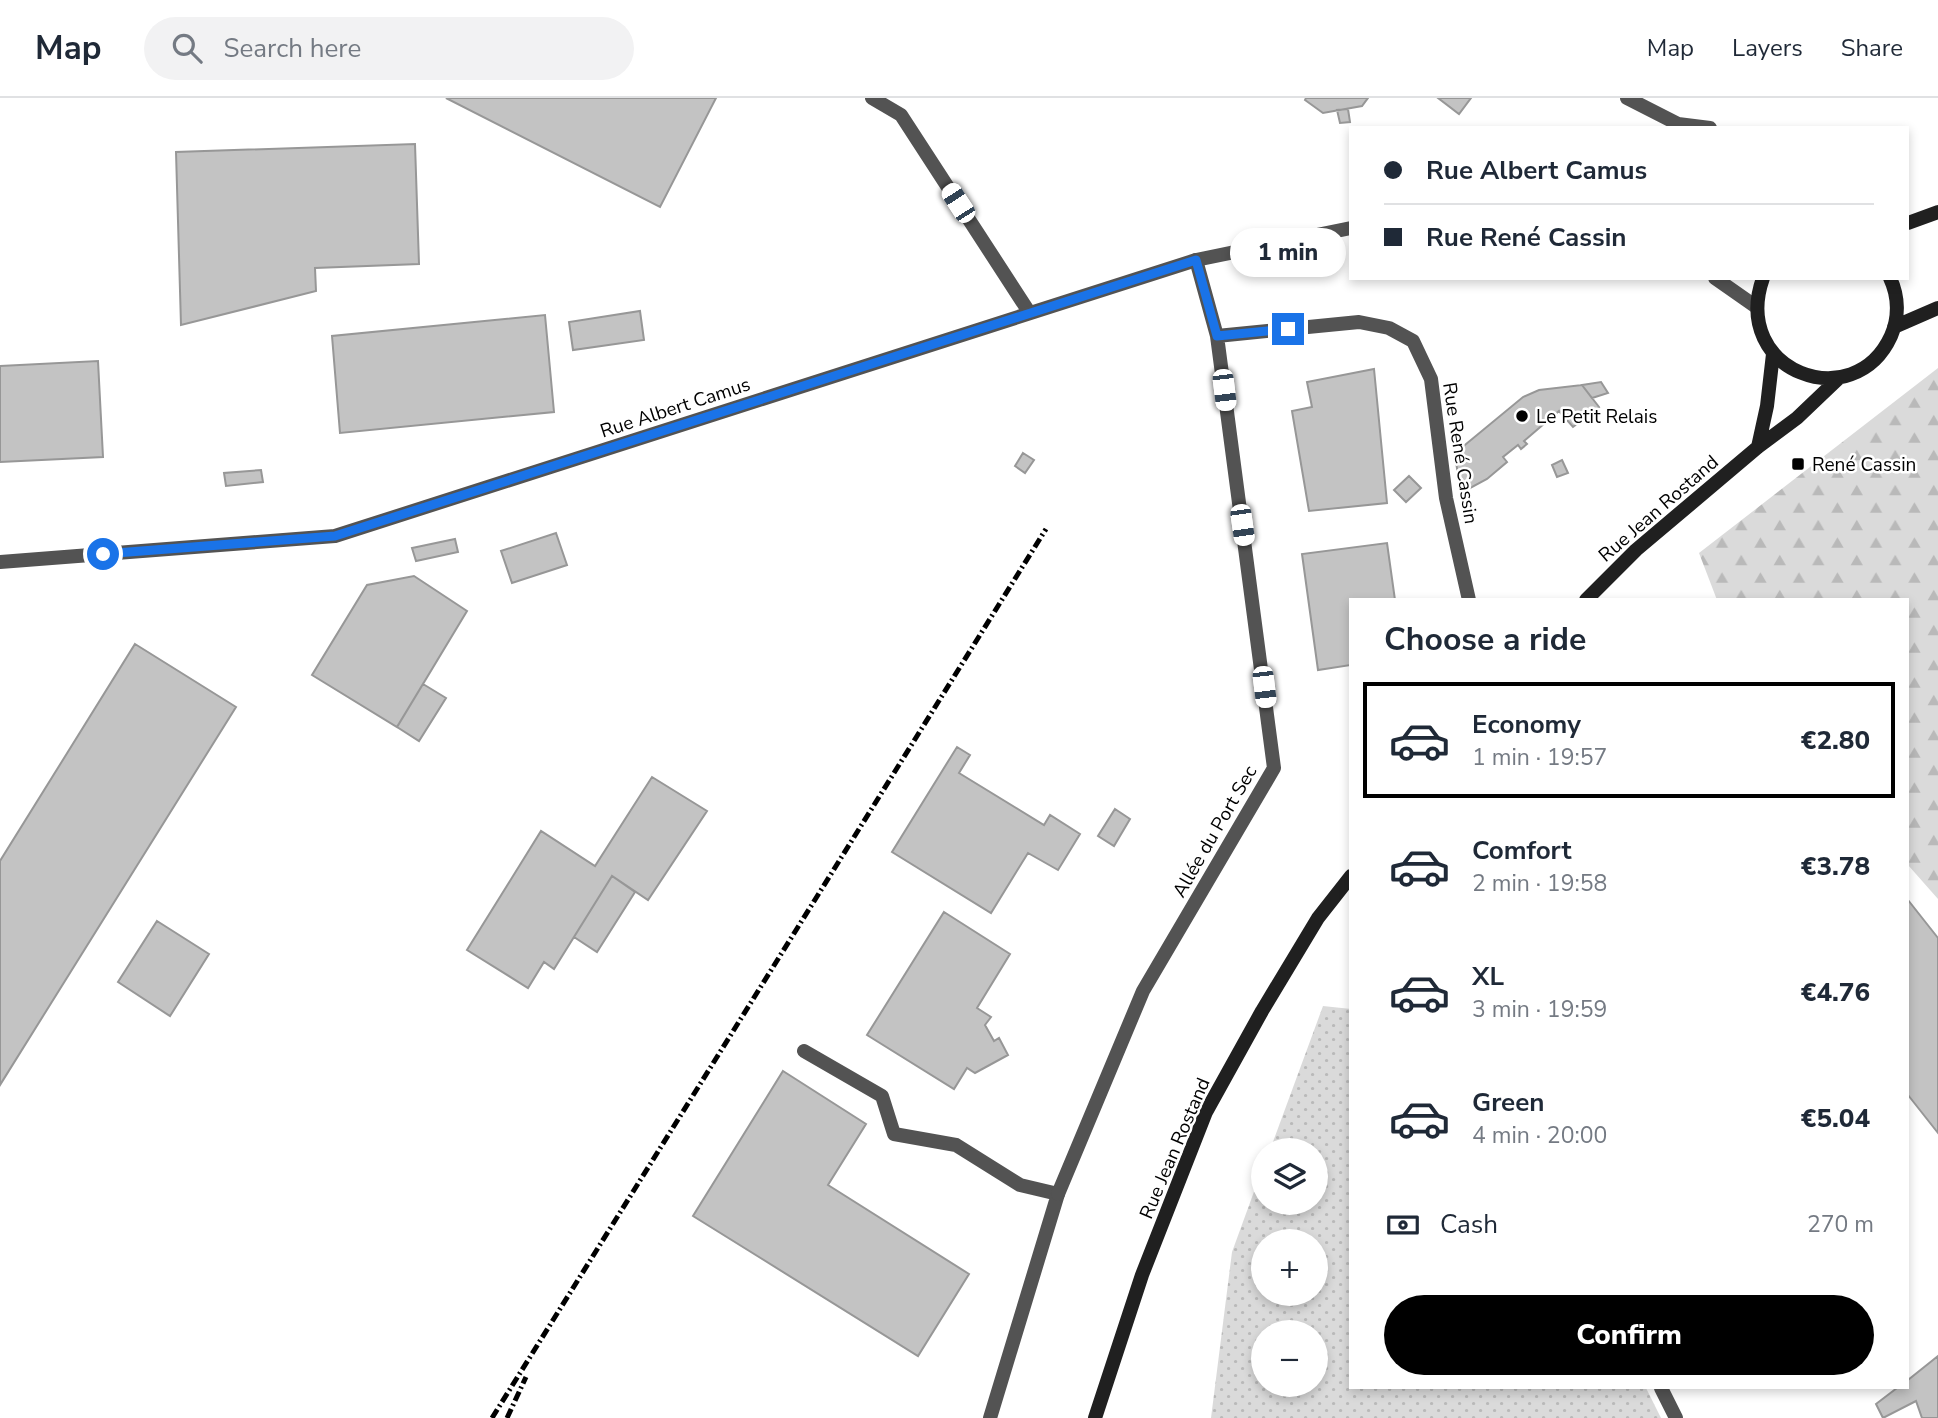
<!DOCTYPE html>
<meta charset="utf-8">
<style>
:root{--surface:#fff;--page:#f2f2f3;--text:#1f2937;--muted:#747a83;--line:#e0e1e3;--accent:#000}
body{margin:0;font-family:"Nunito Sans",sans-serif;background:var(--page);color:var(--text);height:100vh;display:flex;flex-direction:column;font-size:26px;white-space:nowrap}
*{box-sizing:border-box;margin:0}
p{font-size:23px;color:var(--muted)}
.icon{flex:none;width:38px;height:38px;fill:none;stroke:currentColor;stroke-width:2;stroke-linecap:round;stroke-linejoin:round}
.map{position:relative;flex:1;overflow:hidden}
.details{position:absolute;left:1349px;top:500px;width:560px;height:791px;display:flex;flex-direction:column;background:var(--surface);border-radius:0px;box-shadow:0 4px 10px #0003}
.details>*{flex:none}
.top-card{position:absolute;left:1349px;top:28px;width:560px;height:154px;border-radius:0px;box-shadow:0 4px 10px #0003;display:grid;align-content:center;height:154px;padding:0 35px;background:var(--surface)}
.tools{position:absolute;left:1251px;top:1040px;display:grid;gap:14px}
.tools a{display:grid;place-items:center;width:77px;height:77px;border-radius:50%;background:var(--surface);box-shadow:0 4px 10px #0003;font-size:35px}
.end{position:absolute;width:32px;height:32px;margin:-16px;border:9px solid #1a73e8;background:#fff;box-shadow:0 0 0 4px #fff}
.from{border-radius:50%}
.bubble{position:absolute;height:49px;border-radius:24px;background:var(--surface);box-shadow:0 4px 10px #0003;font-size:23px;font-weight:800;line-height:49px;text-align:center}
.car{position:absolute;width:21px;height:42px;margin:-21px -10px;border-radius:9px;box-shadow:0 0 5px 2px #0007;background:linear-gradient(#fff 24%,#345 0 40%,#fff 0 76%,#345 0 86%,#fff 0)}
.top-card b{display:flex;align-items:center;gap:24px;height:66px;font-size:26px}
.top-card b+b{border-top:2px solid var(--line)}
.top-card i{width:18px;height:18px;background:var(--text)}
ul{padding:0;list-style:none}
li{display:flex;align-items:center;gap:21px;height:116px;margin:0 14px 10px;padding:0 21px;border:4px solid transparent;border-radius:0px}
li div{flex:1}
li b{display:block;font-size:26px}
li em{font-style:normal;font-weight:800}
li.selected{border-color:var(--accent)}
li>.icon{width:63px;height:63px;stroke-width:1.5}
h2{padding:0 35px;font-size:32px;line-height:84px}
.pay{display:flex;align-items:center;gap:18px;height:77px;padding:0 35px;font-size:26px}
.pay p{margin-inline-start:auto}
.primary-button{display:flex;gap:14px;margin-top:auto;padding:14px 35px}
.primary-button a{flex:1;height:80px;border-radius:42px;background:var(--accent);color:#fff;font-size:28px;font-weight:800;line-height:80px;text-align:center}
header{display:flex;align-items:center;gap:42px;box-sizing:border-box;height:98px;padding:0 35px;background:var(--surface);border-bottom:2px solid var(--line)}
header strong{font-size:33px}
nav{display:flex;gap:38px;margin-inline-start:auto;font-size:24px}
.search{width:490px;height:63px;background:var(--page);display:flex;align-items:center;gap:18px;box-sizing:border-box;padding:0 24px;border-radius:38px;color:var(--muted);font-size:26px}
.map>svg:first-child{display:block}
.grass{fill:url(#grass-dots);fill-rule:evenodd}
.forest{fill:url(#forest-firs)}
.building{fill:#c3c3c3;stroke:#979797;stroke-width:2}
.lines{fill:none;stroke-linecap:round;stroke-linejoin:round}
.service{stroke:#535353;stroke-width:14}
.minor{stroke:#535353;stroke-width:14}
.tertiary{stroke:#535353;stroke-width:14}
.secondary{stroke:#202020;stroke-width:14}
.rail{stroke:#000;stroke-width:5;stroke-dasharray:10 3.5 2 3.5;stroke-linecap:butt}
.route{stroke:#1a73e8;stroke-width:9}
.poi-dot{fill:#000;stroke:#fff;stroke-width:2.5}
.labels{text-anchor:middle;stroke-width:5;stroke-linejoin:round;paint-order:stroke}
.street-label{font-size:19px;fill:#000;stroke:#fff}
.poi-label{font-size:19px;fill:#000;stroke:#fff;text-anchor:start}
</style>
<header>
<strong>Map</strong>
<div class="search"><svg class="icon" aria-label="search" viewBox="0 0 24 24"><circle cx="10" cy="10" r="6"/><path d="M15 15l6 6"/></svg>Search here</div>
<nav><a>Map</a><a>Layers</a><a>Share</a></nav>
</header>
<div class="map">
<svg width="1938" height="1320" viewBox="0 0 1938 1320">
<defs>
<pattern id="grass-dots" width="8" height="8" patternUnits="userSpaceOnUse" patternTransform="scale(1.75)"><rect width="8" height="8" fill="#dadada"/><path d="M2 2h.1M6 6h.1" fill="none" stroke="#b9b9b9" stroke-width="1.8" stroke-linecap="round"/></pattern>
<pattern id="forest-firs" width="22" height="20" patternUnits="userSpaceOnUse" patternTransform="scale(1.75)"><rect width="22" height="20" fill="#dadada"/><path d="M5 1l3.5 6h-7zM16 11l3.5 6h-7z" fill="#b9b9b9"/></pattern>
</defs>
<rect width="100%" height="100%" fill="#fff"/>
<!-- grass -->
<path class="grass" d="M1323,908L1351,911V1290H1646L1661,1320H1211L1232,1154L1263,1069L1264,1104H1316V1052H1270ZM1264,1143H1316V1195H1264ZM1264,1234H1316V1286H1264Z"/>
<!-- forest -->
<path class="forest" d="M1938,270V801L1908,767V502H1717L1699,455Z"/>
<!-- building -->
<path class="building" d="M446,0H716L660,109Z
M1306,0H1368L1362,8L1323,15L1305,2Z
M1438,0H1471L1459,16Z
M1348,11L1350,24L1340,25L1337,12Z
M415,46L419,166L315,170L316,193L181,227L176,54Z
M640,213L644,242L573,252L569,224Z
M545,217L554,314L340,335L332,238Z
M98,263L103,359L0,364V268Z
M1374,271L1387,405L1309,413L1292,313L1312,309L1307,284Z
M1601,284L1608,295L1592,300L1582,287Z
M1582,287L1599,309L1573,329L1559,313L1524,343L1527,346L1521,351L1518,347L1503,359L1507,364L1487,381L1461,395L1455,358L1462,353L1460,351L1523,299L1539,292Z
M1023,355L1034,362L1025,375L1015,368Z
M1562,362L1568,375L1557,379L1552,367Z
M261,372L263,384L226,388L224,375Z
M1409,378L1421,390L1406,404L1394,392Z
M556,435L567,467L512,485L501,453Z
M455,441L458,454L416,463L412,450Z
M1387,445L1395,502H1351V567L1318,572L1302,456Z
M414,478L467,513L397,629L312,577L367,487Z
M135,546L236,609L0,987V763Z
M423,586L446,600L419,643L397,629Z
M957,649L970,657L959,675L1044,727L1050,717L1080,736L1058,772L1028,755L991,815L892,754Z
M652,679L707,713L648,802L612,778L554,871L544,864L528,890L467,852L541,733L595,768Z
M1115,711L1130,721L1114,748L1098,738Z
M612,778L635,794L597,854L574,839Z
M1908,802L1938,840V1035L1908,997Z
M944,814L1010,856L977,910L991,919L985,927L994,943L999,940L1008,957L975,975L967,970L954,991L867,937Z
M157,823L209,856L170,918L118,884Z
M783,973L866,1026L828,1087L969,1176L918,1258L693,1118Z
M1938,1258V1320H1922L1916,1303L1883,1320L1876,1306L1897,1290H1908V1282Z"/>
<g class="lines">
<!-- service -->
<path class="service" d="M1627,0L1678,26L1710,30
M804,953L882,998L894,1036L956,1047L1020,1087L1058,1096L990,1320"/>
<!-- minor -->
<path class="minor" d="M872,0L901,17L1029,214
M1196,162L1217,238L1359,224L1389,230L1413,243L1431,281L1446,400L1469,502
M1058,1096L1143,893L1274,670L1217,238"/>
<!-- tertiary -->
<path class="tertiary" d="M1715,180L1755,208
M0,464L335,438L1196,162L1351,130
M1661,1290L1676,1320"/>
<!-- secondary -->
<path class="secondary" d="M1908,125L1938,114
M1763,180C1730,274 1854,319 1891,238C1899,220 1899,199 1890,180
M1894,229L1938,210
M1758,349L1767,308L1773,256
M1586,502L1636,452L1758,349L1797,320L1840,279
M1095,1320L1142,1177L1206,1014L1262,913L1318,820L1351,778"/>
<!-- rail -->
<path class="rail" d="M492,1320L1046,431
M507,1320L526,1279"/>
</g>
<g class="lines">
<!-- route -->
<path class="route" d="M103,456L335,438L1196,162L1217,238L1288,231"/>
</g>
<!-- markers -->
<g class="poi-dot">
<circle cx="1522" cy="318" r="7"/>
<rect x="1791" y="359" width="14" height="14" rx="3.5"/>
</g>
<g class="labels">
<!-- street labels -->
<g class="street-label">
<text transform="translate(675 309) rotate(-18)" y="7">Rue Albert Camus</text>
<text transform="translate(1461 355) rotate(81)" y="7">Rue René Cassin</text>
<text transform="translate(1658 410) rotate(-41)" y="7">Rue Jean Rostand</text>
<text transform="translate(1214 733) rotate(-60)" y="7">Allée du Port Sec</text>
<text transform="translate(1174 1050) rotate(-67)" y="7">Rue Jean Rostand</text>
</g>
<!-- poi labels -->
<g class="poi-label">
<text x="1536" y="325">Le Petit Relais</text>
<text x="1812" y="373">René Cassin</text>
</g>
</g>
</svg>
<div class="tools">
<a><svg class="icon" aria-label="layers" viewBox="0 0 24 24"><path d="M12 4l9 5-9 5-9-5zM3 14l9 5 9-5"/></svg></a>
<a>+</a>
<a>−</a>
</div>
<i class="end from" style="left:103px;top:456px"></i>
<i class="end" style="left:1288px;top:231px"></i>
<div class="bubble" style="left:1230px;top:130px;width:116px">1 min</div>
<i class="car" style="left:958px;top:105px;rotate:327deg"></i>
<i class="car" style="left:1224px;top:292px;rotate:173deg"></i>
<i class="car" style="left:1242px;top:427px;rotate:172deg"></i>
<i class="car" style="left:1264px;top:589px;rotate:173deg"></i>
<div class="top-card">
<b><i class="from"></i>Rue Albert Camus</b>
<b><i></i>Rue René Cassin</b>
</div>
<section class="details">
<h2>Choose a ride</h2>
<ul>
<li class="selected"><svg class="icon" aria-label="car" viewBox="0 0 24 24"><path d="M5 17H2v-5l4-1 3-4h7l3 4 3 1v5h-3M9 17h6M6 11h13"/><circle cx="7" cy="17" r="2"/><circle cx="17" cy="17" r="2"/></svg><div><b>Economy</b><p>1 min · 19:57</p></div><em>€2.80</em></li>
<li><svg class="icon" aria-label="car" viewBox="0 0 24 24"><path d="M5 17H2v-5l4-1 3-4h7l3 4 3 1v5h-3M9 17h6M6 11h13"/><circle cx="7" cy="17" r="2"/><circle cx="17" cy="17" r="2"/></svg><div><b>Comfort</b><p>2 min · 19:58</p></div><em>€3.78</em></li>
<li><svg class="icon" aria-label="car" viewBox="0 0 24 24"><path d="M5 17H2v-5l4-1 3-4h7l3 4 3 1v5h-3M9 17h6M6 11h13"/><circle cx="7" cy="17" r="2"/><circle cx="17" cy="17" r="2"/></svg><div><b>XL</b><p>3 min · 19:59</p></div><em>€4.76</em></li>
<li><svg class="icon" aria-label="car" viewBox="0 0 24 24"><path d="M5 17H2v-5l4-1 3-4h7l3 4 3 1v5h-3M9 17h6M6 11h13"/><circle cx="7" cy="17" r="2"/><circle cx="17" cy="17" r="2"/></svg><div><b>Green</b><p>4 min · 20:00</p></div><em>€5.04</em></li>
</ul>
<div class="pay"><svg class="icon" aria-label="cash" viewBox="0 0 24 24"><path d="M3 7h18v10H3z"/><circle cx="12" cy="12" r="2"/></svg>Cash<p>270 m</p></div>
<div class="primary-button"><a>Confirm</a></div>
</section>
</div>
